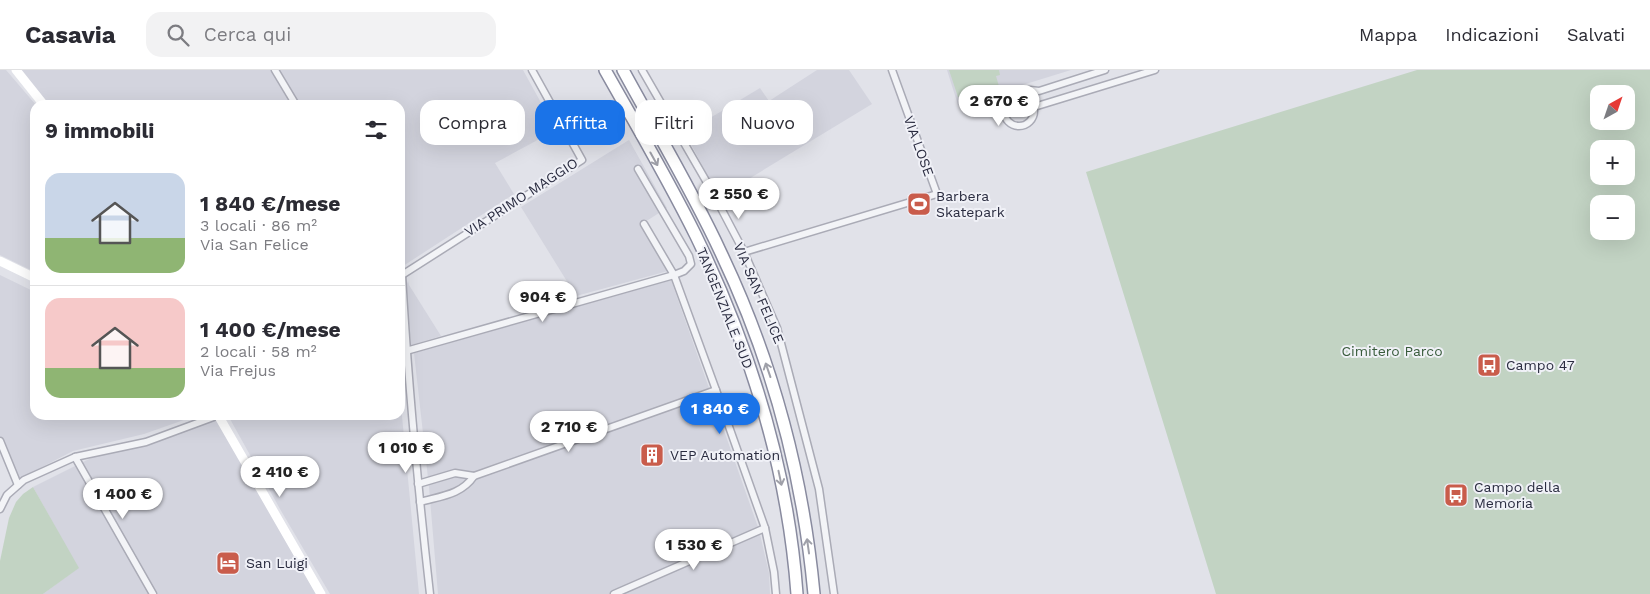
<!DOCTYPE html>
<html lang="it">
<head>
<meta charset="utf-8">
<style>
  body { margin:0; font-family:"Work Sans",sans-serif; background:#f2f2f3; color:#2b2b33; height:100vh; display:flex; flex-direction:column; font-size:19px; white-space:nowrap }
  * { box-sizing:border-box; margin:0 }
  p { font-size:16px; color:#7c7c81 }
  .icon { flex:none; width:28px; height:28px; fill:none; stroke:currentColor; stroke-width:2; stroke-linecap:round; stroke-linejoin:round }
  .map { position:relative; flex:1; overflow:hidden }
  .side { position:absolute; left:30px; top:30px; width:375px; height:320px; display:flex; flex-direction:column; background:#fff; border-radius:15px; box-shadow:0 5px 20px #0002 }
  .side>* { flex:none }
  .hud { position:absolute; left:420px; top:30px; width:475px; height:45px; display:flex; gap:10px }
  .needle { width:32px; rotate:40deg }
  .controls { position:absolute; left:1590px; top:15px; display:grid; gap:10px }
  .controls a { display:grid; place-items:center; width:45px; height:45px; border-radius:10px; background:#fff; box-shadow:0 5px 20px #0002; font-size:25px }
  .price { position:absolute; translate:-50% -42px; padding:0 11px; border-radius:18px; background:#fff; color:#222; font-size:16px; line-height:32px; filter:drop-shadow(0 1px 2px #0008) }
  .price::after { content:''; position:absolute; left:50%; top:30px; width:15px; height:11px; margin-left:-8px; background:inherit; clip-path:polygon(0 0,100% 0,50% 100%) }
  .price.active { background:#1a73e8; color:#fff }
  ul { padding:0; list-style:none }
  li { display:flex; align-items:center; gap:15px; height:125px; padding:0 15px }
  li+li { border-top:1px solid #e1e1e2 }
  li span { display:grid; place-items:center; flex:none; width:140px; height:100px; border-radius:15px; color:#555 }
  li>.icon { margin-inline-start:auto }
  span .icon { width:60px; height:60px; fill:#fffc; stroke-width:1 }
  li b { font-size:21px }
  h2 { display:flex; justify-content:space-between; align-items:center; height:60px; padding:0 15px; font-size:21px }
  .tag { padding:0 18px; border-radius:15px; background:#fff; box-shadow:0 5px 20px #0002; font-size:18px; line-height:45px }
  .tag.active { background:#1a73e8; color:#fff }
  header { display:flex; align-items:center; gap:30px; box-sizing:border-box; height:70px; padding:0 25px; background:#fff; border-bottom:1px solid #e1e1e2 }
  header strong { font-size:24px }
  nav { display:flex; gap:28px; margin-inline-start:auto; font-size:18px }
  .search { width:350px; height:45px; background:#f2f2f3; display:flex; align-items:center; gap:12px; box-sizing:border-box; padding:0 18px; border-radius:15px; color:#7c7c81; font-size:19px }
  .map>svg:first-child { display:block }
  .built { fill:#d3d4de }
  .green { fill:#c2d3c3; fill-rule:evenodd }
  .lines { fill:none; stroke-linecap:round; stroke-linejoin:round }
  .street-casing { stroke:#aaabb6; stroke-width:9 }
  .highway-casing { stroke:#898b9f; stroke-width:14 }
  .street { stroke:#f3f4f7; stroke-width:6 }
  .secondary { stroke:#fff; stroke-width:9 }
  .highway { stroke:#fff; stroke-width:11 }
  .oneway { stroke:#9fa0a9 }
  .labels { text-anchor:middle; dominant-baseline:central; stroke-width:4; stroke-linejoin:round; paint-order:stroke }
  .street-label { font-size:14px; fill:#2a2c40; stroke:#f0f1f7 }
  .poi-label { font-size:14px; fill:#2a2c40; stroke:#f0f1f7; text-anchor:start }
  .park-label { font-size:14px; fill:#385b3b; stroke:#f0f1f7 }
</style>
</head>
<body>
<header>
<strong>Casavia</strong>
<div class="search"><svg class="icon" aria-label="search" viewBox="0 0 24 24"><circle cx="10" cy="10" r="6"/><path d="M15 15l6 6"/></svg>Cerca qui</div>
<nav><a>Mappa</a><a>Indicazioni</a><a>Salvati</a></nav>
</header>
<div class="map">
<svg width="1650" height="524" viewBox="0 0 1650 524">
  <rect width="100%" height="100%" fill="#e1e2e9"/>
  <g class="built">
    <polygon points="0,0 6,0 36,35 35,202 0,185"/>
    <polygon points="21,0 523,0 556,60 495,93 514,124 400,198 400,35 48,35"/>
    <polygon points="817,0 849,0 872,34 719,127 685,63 760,18 769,31"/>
    <polygon points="947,0 1071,0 958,35"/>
    <polygon points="629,70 667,138 640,155 668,201 576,226 521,137"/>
    <polygon points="0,205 35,222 35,345 198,345 144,364 73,381 17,410 0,366"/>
    <polygon points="671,210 759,460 769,503 770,524 438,524 429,417 414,283"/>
    <polygon points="408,211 409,215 441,266 411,275 406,216"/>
    <polygon points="400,325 419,524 330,524 280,439 230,349 241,345 400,345"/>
    <polygon points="217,350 316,524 43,524 78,498 33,417 93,387 148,374"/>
  </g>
  <g class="green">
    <polygon points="949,0 999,0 1000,5 996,6 1000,20 978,27 975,21 958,27"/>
    <path d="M1417 0H1650V524H1216L1086 102ZM1599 24H1626V51H1599ZM1599 79H1626V106H1599ZM1599 134H1626V161H1599Z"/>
    <polygon points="33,417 79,498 43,524 0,524 0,491 9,448 16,432 23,424"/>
  </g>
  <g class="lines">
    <g class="street-casing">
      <g id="street">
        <polyline points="275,0 296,35"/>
        <polyline points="642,0 713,123 744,182 777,258 819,419 834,524"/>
        <circle cx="1019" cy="41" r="15"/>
        <polyline points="1023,27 1030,20 1039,21 1105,0"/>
        <polyline points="1034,37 1155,0"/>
        <polyline points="644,154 674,205 716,320 765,458 774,502 776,524"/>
        <polyline points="744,182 937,124 892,0"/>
        <path d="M400 202 402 205C408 312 418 418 430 524"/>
        <polyline points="402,205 582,90 532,0"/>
        <polyline points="406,281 674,205 684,201 691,194 689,186 638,99"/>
        <polyline points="0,371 18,415"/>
        <polyline points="75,387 153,524"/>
        <polyline points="418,414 455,403 474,406"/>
        <path d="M420 432C441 426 461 425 474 406L716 320"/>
        <polyline points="0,439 7,425 24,410 75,387 146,372 219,345"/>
        <polyline points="614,524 765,458"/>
      </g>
    </g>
    <g class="highway-casing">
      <g id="highway">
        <path d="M605 0C636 55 668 109 696 166 750 278 788 400 797 524"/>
        <path d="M623 0C656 61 692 120 721 183 772 290 803 406 814 524"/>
      </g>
    </g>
    <use href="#street" class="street"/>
    <g class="secondary">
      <polyline points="16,0 44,35"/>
      <polyline points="0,191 35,208"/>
      <polyline points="218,345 321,524"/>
    </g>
    <use href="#highway" class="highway"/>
  </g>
  <defs><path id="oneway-shaft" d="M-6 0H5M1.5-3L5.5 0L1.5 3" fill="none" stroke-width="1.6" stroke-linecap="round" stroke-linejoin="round" transform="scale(1.25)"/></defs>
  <g class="oneway">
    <use href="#oneway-shaft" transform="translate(654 89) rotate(61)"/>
    <use href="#oneway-shaft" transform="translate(768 300) rotate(-109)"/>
    <use href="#oneway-shaft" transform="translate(780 408) rotate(78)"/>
    <use href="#oneway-shaft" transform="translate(808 476) rotate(-98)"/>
  </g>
  <defs>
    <g id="stadium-square" transform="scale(1.25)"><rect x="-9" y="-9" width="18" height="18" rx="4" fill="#c95c4b" stroke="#f0f1f7"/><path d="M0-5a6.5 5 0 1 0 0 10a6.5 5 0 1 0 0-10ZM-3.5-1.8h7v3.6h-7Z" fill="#fff"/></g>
    <g id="bus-square" transform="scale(1.25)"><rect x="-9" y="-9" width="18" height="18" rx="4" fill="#c95c4b" stroke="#f0f1f7"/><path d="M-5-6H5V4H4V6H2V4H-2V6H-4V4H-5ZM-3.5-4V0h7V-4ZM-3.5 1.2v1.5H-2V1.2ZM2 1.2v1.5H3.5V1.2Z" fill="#fff"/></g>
    <g id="building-square" transform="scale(1.25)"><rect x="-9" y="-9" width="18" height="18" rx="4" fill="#c95c4b" stroke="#f0f1f7"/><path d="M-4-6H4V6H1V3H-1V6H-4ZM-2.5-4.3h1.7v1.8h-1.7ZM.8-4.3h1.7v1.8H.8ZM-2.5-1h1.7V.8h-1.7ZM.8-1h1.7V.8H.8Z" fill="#fff"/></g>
    <g id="hotel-square" transform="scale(1.25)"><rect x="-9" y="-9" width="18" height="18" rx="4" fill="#c95c4b" stroke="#f0f1f7"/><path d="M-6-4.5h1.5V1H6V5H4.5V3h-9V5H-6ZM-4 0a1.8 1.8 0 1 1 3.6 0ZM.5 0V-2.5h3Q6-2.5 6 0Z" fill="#fff"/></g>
  </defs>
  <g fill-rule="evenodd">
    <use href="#stadium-square" x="919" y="134"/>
    <use href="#bus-square" x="1489" y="295"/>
    <use href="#building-square" x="652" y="385"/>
    <use href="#bus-square" x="1456" y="425"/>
    <use href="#hotel-square" x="228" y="493"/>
  </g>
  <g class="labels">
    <g class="street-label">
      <text transform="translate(919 76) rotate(70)">VIA LOSE</text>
      <text transform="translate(521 127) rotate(-33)">VIA PRIMO MAGGIO</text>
      <text transform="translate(759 223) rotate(67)">VIA SAN FELICE</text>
      <text transform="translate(725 238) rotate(68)">TANGENZIALE SUD</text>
    </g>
    <g class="poi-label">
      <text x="936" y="126">Barbera<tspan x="936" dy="16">Skatepark</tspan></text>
      <text x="1506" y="295">Campo 47</text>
      <text x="670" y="385">VEP Automation</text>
      <text x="1474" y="417">Campo della<tspan x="1474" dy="16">Memoria</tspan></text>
      <text x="246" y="493">San Luigi</text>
    </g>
    <g class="park-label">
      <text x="1392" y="281">Cimitero Parco</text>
    </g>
  </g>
</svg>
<div class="controls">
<a><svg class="needle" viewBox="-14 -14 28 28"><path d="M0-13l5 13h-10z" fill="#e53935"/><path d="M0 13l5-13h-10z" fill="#7c7c81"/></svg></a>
<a>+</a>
<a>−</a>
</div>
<b class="price" style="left:999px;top:57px">2 670 €</b>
<b class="price" style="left:739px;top:150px">2 550 €</b>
<b class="price" style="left:543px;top:253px">904 €</b>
<b class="price active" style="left:720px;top:365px">1 840 €</b>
<b class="price" style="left:569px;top:383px">2 710 €</b>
<b class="price" style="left:406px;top:404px">1 010 €</b>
<b class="price" style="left:280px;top:428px">2 410 €</b>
<b class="price" style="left:123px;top:450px">1 400 €</b>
<b class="price" style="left:694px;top:501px">1 530 €</b>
<div class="hud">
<a class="tag">Compra</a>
<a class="tag active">Affitta</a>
<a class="tag">Filtri</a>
<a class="tag">Nuovo</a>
</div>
<section class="side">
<h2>9 immobili<svg class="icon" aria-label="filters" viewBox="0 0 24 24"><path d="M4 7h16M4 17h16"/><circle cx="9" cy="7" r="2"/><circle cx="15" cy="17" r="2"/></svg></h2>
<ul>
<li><span style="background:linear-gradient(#c9d6e8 65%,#8fb573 0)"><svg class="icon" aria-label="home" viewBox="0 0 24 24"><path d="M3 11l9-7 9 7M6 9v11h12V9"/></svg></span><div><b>1 840 €/mese</b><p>3 locali · 86 m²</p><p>Via San Felice</p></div></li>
<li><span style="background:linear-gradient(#f6c9c9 70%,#8fb573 0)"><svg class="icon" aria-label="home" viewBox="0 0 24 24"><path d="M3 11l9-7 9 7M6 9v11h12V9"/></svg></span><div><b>1 400 €/mese</b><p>2 locali · 58 m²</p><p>Via Frejus</p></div></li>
</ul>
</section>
</div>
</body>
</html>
